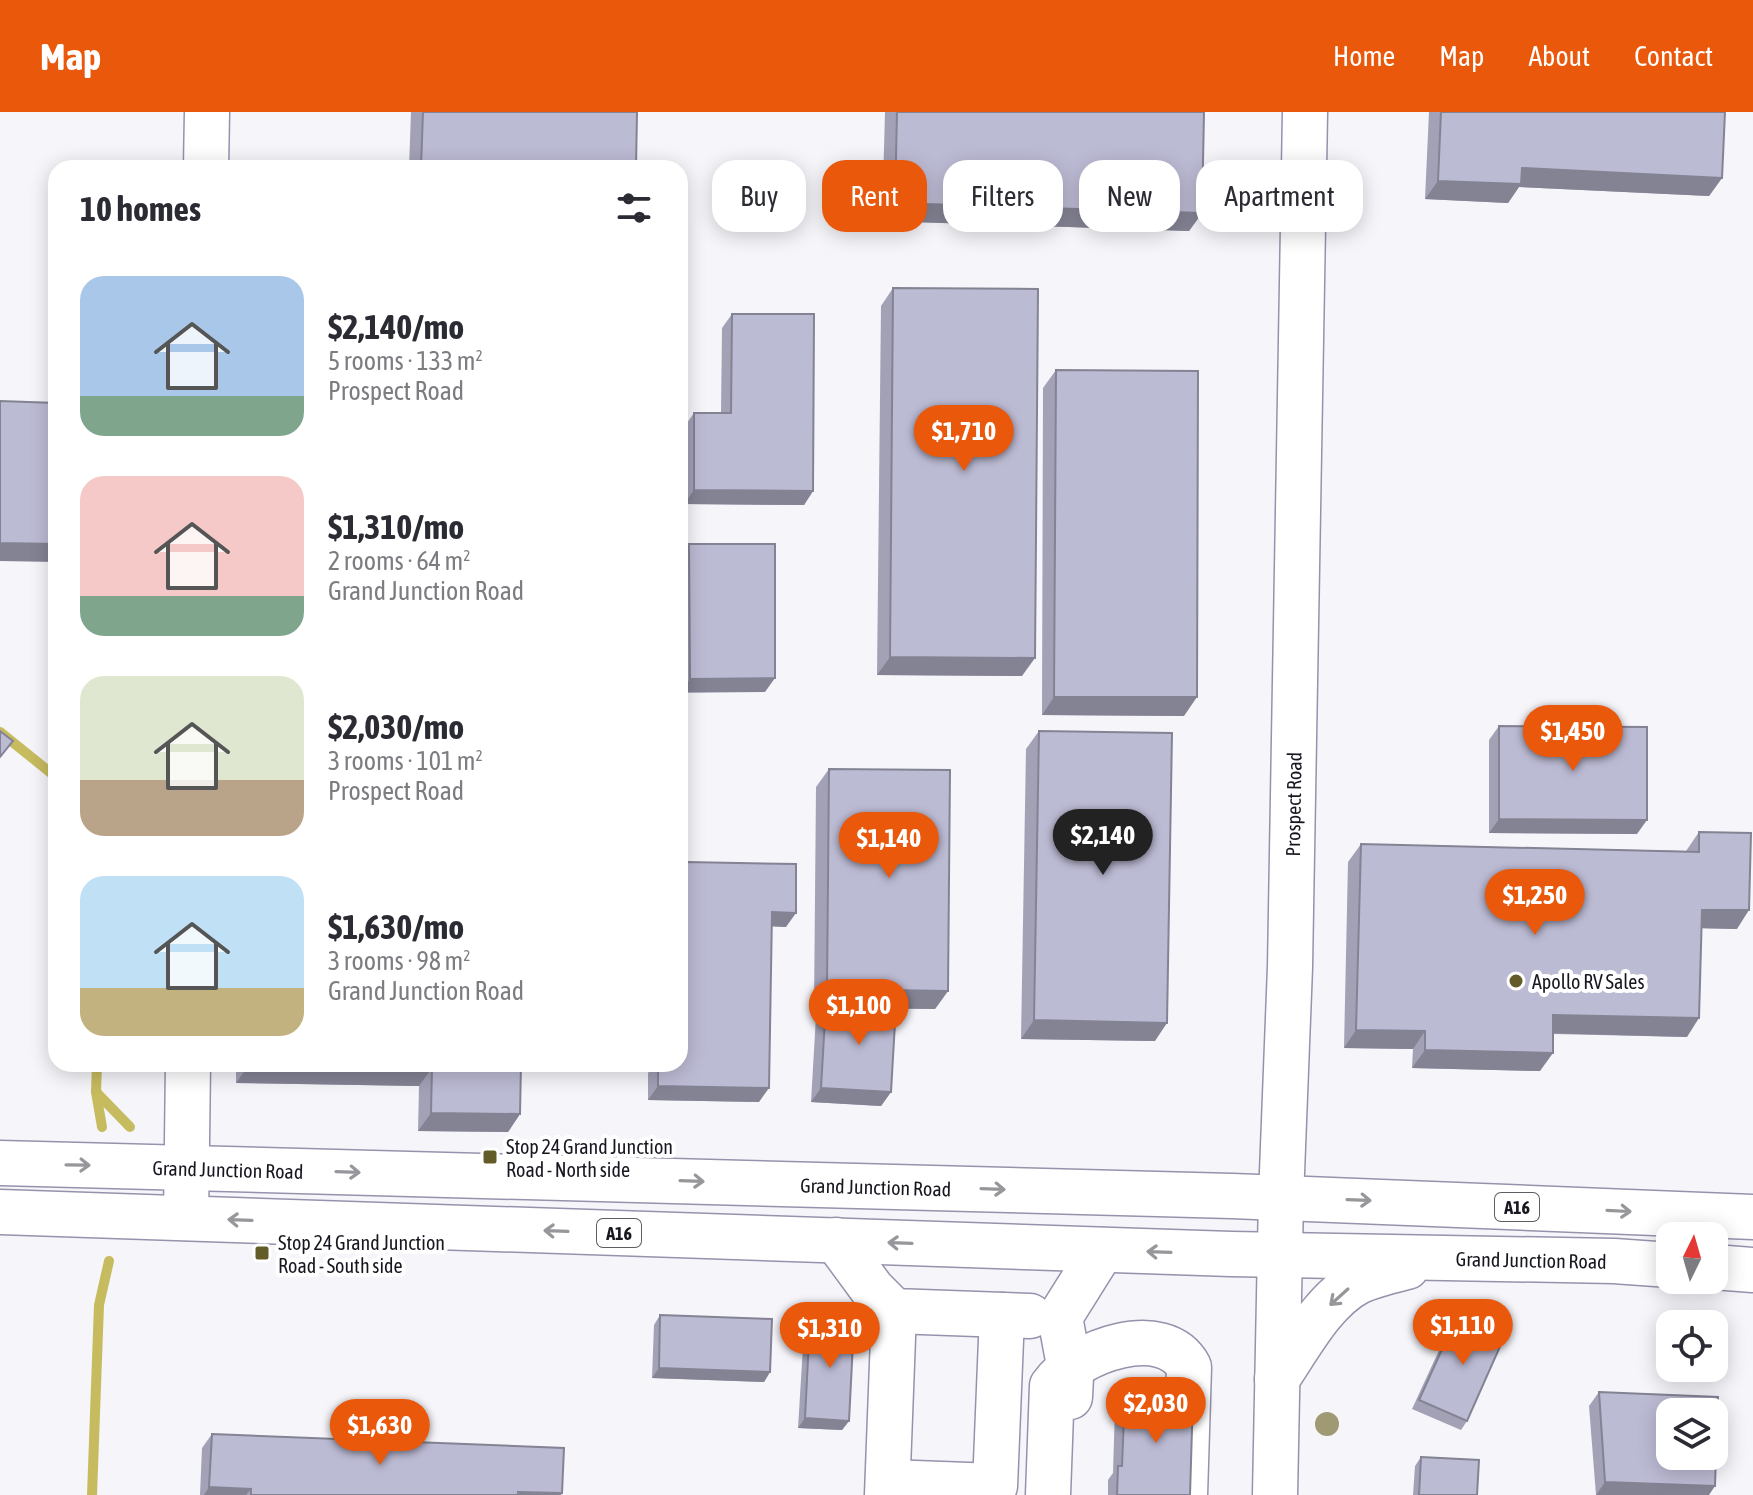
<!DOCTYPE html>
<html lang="en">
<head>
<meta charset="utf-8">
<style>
  body { margin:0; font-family:"Asap Condensed",sans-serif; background:#f7f7f7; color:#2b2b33; height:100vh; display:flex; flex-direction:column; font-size:30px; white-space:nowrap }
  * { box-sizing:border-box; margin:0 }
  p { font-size:26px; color:#7c7c81 }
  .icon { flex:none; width:44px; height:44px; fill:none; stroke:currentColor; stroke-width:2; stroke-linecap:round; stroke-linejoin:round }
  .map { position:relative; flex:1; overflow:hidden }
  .details { position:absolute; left:48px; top:48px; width:640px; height:912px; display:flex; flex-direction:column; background:#fff; border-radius:24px; box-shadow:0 4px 20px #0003 }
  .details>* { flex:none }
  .banner { position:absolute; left:712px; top:48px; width:760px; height:72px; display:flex; gap:16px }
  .needle { width:52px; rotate:5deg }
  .buttons { position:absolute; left:1656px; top:1110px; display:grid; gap:16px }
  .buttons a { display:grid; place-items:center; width:72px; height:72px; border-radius:16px; background:#fff; box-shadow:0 4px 20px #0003; font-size:40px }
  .price { position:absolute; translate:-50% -68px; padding:0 18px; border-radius:28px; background:#ea580c; color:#fff; font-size:26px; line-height:52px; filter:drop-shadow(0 2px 4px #0008) }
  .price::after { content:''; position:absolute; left:50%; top:48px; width:24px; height:18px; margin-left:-12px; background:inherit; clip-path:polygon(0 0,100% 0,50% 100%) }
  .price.selected { background:#222; color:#fff }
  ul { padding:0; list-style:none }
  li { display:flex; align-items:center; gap:24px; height:200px; padding:0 32px }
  li span { display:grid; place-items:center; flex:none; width:224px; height:160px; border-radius:24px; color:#555 }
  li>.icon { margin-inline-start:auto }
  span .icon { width:96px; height:96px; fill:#fffc; stroke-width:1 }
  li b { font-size:34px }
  h2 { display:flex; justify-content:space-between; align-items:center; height:96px; padding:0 32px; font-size:34px }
  .chip { padding:0 28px; border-radius:24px; background:#fff; box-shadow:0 4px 20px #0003; font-size:28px; line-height:72px }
  .chip.selected { background:#ea580c; color:#fff }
  header { display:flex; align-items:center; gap:48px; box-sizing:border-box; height:112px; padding:0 40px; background:#ea580c; color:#fff }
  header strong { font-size:38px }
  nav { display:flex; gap:44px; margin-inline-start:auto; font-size:28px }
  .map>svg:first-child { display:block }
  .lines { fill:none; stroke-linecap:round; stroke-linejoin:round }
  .stream { stroke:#c7bb5f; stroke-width:10 }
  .minor-casing { stroke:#9593ac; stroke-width:47 }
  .major-casing { stroke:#9593ac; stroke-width:47 }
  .highway-casing { stroke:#9593ac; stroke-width:47 }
  .minor { stroke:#fff; stroke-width:44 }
  .major { stroke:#fff; stroke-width:44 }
  .highway { stroke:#fff; stroke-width:44 }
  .tree { fill:#9f9a73 }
  .wall { fill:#a2a1b6 }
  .shaded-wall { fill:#848394 }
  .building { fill:#bcbbd4; stroke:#848394; stroke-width:2; fill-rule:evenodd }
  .oneway { stroke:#97979b }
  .poi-dot { fill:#635c28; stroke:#fff; stroke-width:3 }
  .labels { text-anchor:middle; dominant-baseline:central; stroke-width:8; stroke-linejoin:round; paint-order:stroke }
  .shield { fill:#fff; stroke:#5d5d63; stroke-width:2 }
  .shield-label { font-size:18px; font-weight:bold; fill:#181720 }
  .street-label { font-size:20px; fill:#181720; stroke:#fff }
  .poi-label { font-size:20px; fill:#181720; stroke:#fff; text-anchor:start }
</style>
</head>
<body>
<header>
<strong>Map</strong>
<nav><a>Home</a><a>Map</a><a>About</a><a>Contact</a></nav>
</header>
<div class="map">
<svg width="1753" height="1383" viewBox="0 0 1753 1383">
  <rect width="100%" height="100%" fill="#f5f5fa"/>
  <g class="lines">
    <g class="stream">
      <polyline points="0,620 56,665"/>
      <polyline points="97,952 96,980 102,1015"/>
      <polyline points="96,980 130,1015"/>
      <polyline points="92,1383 99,1193 109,1149"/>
    </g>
    <g class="minor-casing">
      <g id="minor">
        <polyline points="206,56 207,0"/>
        <path id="s1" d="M1281 1086 1290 855 1305 0"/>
        <polyline points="186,1106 188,952"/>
        <polyline points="836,1128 872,1177 894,1199 1030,1204"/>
        <polyline points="1070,1285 1071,1264 1060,1205 1102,1138"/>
        <polyline points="888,1370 995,1374 1002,1203"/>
        <polyline points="887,1383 894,1199"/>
        <path d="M1048 1383 1052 1274C1076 1239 1164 1208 1189 1255L1185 1383"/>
      </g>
    </g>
    <g class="major-casing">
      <polyline id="major" points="1275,1383 1281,1086"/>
    </g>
    <g class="highway-casing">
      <g id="highway">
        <path id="s2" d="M0 1051 1232 1084 1753 1105"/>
        <path id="s3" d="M0 1100 1231 1142 1614 1149 1670 1153"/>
        <polyline points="1714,1155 1753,1158"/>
        <path d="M1277 1267C1299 1235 1323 1188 1358 1170 1373 1163 1391 1159 1407 1155"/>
      </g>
    </g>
    <use href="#minor" class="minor"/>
    <use href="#major" class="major"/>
    <use href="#highway" class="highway"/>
  </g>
  <circle class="tree" cx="1327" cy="1312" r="12"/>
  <g class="wall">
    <polygon points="411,0 637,0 636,56 409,56"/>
    <polygon points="885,0 1204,0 1202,101 1189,119 882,109"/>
    <polygon points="1429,0 1725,0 1722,66 1709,84 1519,75 1508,91 1425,87"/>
    <polygon points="893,176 1022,564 877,563 881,194"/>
    <polygon points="732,202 813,379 804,393 684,392 684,315 694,301 721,301 722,216"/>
    <polygon points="1056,258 1184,604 1042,603 1043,276"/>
    <polygon points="689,432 765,580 680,581 680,445"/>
    <polygon points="1499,614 1637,722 1489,721 1489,628"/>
    <polygon points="1039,619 1155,929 1021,927 1026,637"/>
    <polygon points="829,657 948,879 935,897 896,896 891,980 881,994 811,990 816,904 822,896 814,896 816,675"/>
    <polygon points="1699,720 1737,817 1701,816 1687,925 1553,922 1540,959 1412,956 1413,937 1344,936 1348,750 1361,732 1686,739"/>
    <polygon points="686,750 786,815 772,814 759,990 648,988 648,961 654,952 680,952 680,759"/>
    <polygon points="236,952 521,952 520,1002 508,1020 418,1019 419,974 236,971"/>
    <polygon points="1459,1200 1467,1309 1461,1318 1412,1297 1452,1210"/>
    <polygon points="660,1203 770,1260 764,1270 652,1266 654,1213"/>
    <polygon points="810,1208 849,1309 842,1318 798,1316 804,1218"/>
    <polygon points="1599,1280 1709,1383 1596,1383 1589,1294"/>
    <polygon points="1125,1281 1190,1383 1108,1383 1108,1368 1113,1361 1115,1295"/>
    <polygon points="212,1322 561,1383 200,1383 202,1336"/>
    <polygon points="1421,1345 1477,1383 1413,1383 1415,1354"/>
  </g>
  <g class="shaded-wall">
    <polygon points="1522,56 1722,66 1709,84 1519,75 1508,91 1425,87 1438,69"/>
    <polygon points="895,91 1202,101 1189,119 882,109"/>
    <polygon points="694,378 813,379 804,393 684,392"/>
    <polygon points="0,431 56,432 56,450 0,449"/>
    <polygon points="890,545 1035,546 1022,564 877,563"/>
    <polygon points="775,566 765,580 680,580 690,567"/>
    <polygon points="1054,585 1197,585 1184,604 1042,603"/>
    <polygon points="1499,707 1647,708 1637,722 1489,721"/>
    <polygon points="1702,798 1749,798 1737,817 1689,816"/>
    <polygon points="772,800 796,801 786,815 762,814"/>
    <polygon points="827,877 948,879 935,897 826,896 826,890 822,896 814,896"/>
    <polygon points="1553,903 1699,906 1687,925 1541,921"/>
    <polygon points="1034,908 1167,911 1155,929 1021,927"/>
    <polygon points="1356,918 1425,919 1413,937 1344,936"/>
    <polygon points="1425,938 1553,941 1540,959 1412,956"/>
    <polygon points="249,953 432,956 419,974 236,971"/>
    <polygon points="658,974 769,976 759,990 648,988"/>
    <polygon points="821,976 891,980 881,994 811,990"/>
    <polygon points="431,1001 520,1002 508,1020 418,1019"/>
    <polygon points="659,1256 770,1260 764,1270 652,1266"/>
    <polygon points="805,1306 849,1309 842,1318 798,1316"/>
    <polygon points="1605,1370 1715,1374 1709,1383 1596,1383"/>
    <polygon points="209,1375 251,1377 246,1383 204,1383"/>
    <polygon points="518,1380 562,1381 561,1383 516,1383"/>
  </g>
  <g class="building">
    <polygon points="423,0 637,0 636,56 421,56"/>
    <polygon points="897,0 1204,0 1202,101 895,91"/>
    <polygon points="1441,0 1725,0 1722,66 1522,56 1521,72 1438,69"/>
    <polygon points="893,176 1038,177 1035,546 890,545"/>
    <polygon points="732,202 814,202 813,379 694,378 694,301 731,301"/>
    <polygon points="1056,258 1198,259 1197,585 1054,585"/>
    <polygon points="0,289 56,291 56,432 0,431"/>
    <polygon points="689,432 775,432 775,566 690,567"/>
    <polygon points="1499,614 1647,615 1647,708 1499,707"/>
    <polygon points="0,619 13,629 0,645"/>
    <polygon points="1039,619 1172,621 1167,911 1034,908"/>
    <polygon points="829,657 950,658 948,879 827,877"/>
    <polygon points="1699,720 1751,721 1749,798 1702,798 1699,906 1553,903 1553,941 1425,938 1425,919 1356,918 1361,732 1699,740"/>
    <polygon points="686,750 796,752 796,801 772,800 769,976 658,974 658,952 680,952 680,947 683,947"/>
    <polygon points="826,890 896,893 891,980 821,976"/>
    <polygon points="249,952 521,952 520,1002 431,1001 432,956"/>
    <polygon points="1459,1200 1506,1221 1467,1309 1419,1288"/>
    <polygon points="660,1203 772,1207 770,1260 659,1256"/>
    <polygon points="810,1208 854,1211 849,1309 805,1306"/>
    <path d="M1599 1280 1718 1285 1715 1374 1605 1370ZM1670 1300H1714V1344H1670Z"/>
    <polygon points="1125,1281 1193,1284 1190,1383 1117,1383 1118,1354 1122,1354"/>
    <polygon points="212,1322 564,1336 562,1381 518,1380 518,1383 251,1383 251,1377 209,1375"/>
    <polygon points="1421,1345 1479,1348 1477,1383 1419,1383"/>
  </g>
  <defs><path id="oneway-shaft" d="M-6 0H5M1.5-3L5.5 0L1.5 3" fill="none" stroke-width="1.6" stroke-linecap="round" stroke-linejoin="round" transform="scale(2)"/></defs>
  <g class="oneway">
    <use href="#oneway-shaft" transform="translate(78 1053) rotate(1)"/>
    <use href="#oneway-shaft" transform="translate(348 1060) rotate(2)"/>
    <use href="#oneway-shaft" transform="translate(692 1069) rotate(2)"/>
    <use href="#oneway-shaft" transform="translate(993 1077) rotate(2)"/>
    <use href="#oneway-shaft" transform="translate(1359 1088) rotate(2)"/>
    <use href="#oneway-shaft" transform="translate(1619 1099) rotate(3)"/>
    <use href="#oneway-shaft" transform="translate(240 1108) rotate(-178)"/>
    <use href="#oneway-shaft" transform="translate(556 1119) rotate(-178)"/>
    <use href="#oneway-shaft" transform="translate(900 1131) rotate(-178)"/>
    <use href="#oneway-shaft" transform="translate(1159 1140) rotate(-178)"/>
    <use href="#oneway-shaft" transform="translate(1339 1185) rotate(138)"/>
  </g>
  <g class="poi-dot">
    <circle cx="1516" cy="869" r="8"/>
    <rect x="482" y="1037" width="16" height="16" rx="4"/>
    <rect x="254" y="1133" width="16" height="16" rx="4"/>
  </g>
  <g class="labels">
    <g class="shield">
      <rect x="1495" y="1081" width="44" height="28" rx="6"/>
      <rect x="597" y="1107" width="44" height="28" rx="6"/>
    </g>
    <g class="shield-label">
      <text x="1517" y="1095">A16</text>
      <text x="619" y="1121">A16</text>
    </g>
    <g class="street-label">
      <text stroke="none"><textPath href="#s1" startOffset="394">Prospect Road</textPath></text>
      <text stroke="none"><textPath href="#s2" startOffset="228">Grand Junction Road</textPath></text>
      <text stroke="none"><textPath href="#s2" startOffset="876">Grand Junction Road</textPath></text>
      <text stroke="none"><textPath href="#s3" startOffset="1532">Grand Junction Road</textPath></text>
    </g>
    <g class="poi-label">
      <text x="1532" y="869">Apollo RV Sales</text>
      <text x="506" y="1034">Stop 24 Grand Junction<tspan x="506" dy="23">Road - North side</tspan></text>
      <text x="278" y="1130">Stop 24 Grand Junction<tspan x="278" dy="23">Road - South side</tspan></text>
    </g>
  </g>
</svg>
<div class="buttons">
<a><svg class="needle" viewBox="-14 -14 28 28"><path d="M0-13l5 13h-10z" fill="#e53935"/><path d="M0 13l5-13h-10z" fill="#7c7c81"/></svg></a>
<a><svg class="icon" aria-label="locate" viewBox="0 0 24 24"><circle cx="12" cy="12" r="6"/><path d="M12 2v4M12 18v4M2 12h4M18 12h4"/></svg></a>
<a><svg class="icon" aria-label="layers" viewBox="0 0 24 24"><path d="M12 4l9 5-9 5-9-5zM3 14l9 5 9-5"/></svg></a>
</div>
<b class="price" style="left:964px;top:361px">$1,710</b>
<b class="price" style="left:1573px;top:661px">$1,450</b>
<b class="price selected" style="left:1103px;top:765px">$2,140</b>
<b class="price" style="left:889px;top:768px">$1,140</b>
<b class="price" style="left:1535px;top:825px">$1,250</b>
<b class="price" style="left:859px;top:935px">$1,100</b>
<b class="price" style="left:1463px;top:1255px">$1,110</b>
<b class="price" style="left:830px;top:1258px">$1,310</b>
<b class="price" style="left:1156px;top:1333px">$2,030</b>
<b class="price" style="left:380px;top:1355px">$1,630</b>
<div class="banner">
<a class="chip">Buy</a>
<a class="chip selected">Rent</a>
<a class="chip">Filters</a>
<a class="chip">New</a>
<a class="chip">Apartment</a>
</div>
<section class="details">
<h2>10 homes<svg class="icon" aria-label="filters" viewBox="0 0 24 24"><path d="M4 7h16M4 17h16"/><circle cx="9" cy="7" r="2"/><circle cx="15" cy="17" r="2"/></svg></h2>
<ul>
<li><span style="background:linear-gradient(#a9c7e8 75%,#7fa58c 0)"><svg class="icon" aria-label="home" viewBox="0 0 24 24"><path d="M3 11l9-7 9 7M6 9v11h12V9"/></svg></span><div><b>$2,140/mo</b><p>5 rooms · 133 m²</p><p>Prospect Road</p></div></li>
<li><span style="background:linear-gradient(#f6c9c9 75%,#7fa58c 0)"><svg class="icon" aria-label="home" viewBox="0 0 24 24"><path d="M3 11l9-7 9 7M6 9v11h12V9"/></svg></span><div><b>$1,310/mo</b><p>2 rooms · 64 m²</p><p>Grand Junction Road</p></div></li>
<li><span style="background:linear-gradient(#dfe7d0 65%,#b9a48a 0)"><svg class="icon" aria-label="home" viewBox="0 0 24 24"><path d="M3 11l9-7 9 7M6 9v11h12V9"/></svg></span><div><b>$2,030/mo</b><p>3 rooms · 101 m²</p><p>Prospect Road</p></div></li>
<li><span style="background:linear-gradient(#bfe0f5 70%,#c2b280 0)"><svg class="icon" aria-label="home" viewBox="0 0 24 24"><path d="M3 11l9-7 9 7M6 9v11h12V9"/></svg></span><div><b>$1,630/mo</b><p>3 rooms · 98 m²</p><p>Grand Junction Road</p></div></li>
</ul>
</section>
</div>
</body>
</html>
